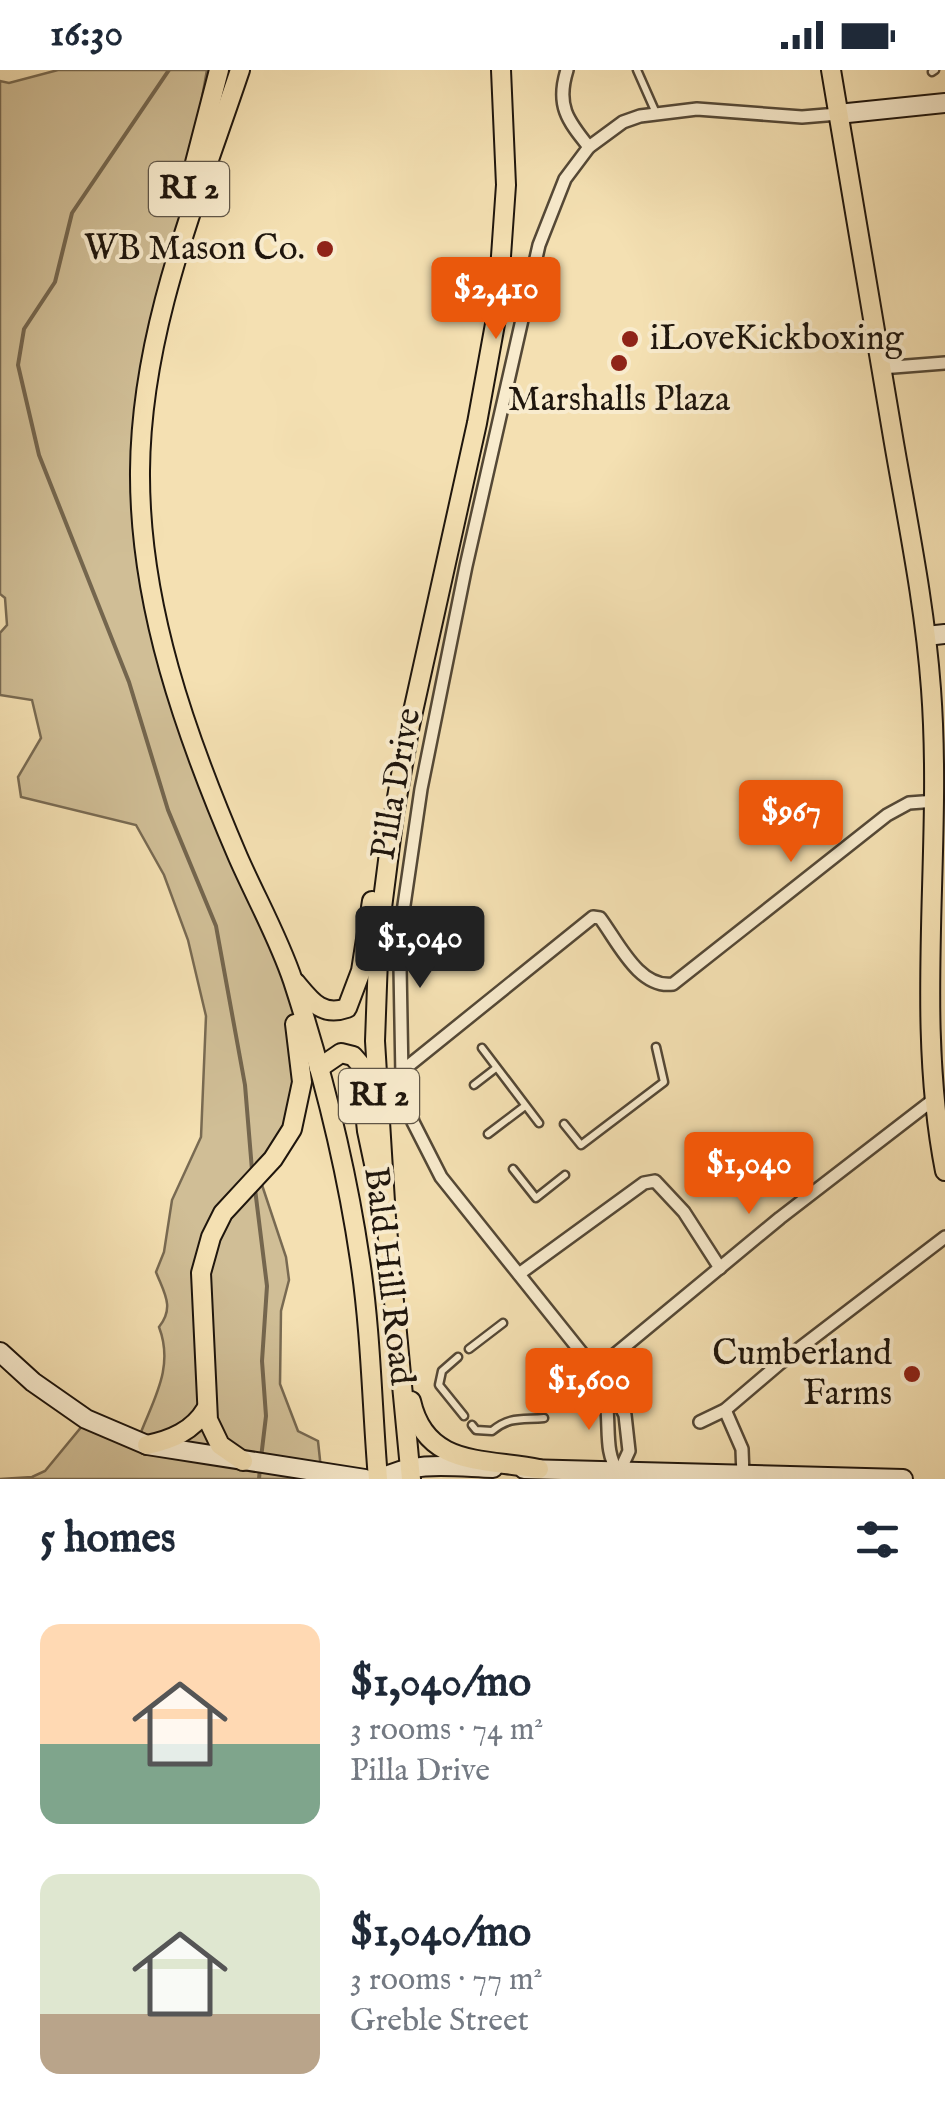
<!DOCTYPE html>
<html lang="en">
<head>
<meta charset="utf-8">
<style>
  body { margin:0; font-family:"IM FELL English",serif; background:#f6f6f7; color:#1f2937; height:100vh; display:flex; flex-direction:column; font-size:38px; white-space:nowrap }
  * { box-sizing:border-box; margin:0 }
  p { font-size:32px; color:#747a83 }
  .icon { flex:none; width:55px; height:55px; fill:none; stroke:currentColor; stroke-width:2; stroke-linecap:round; stroke-linejoin:round }
  .map { position:relative; height:1409px; overflow:hidden }
  .sheet { display:flex; flex-direction:column; background:#fff; flex:1 }
  .sheet>* { flex:none }
  .price { position:absolute; translate:-50% -85px; padding:0 22px; border-radius:10px; background:#ea580c; color:#fff; font-size:32px; line-height:65px; filter:drop-shadow(0 2px 5px #0008) }
  .price::after { content:''; position:absolute; left:50%; top:60px; width:30px; height:22px; margin-left:-15px; background:inherit; clip-path:polygon(0 0,100% 0,50% 100%) }
  .price.selected { background:#222; color:#fff }
  ul { padding:0; list-style:none }
  li { display:flex; align-items:center; gap:30px; height:250px; padding:0 40px }
  li span { display:grid; place-items:center; flex:none; width:280px; height:200px; border-radius:20px; color:#555 }
  li>.icon { margin-inline-start:auto }
  span .icon { width:120px; height:120px; fill:#fffc; stroke-width:1 }
  li b { font-size:42px }
  h2 { display:flex; justify-content:space-between; align-items:center; height:120px; padding:0 40px; font-size:42px }
  .status { display:flex; justify-content:space-between; align-items:center; height:70px; padding:0 50px; background:#fff; direction:ltr }
  .status svg { height:28px; fill:currentColor }
  .map>svg:first-child { display:block }
  .green { fill:#d0be96; stroke:#786a52; stroke-width:2.5 }
  .lines { fill:none; stroke-linecap:round; stroke-linejoin:round }
  .stream { stroke:#74664e; stroke-width:4 }
  .lane-casing { stroke:#544836; stroke-width:11 }
  .street-casing { stroke:#544836; stroke-width:16 }
  .secondary-casing { stroke:#1f160d; stroke-width:22 }
  .primary-casing { stroke:#1f160d; stroke-width:22 }
  .lane { stroke:#f8ebcd; stroke-width:6 }
  .street { stroke:#f8ebcd; stroke-width:11 }
  .secondary { stroke:#f8ebcd; stroke-width:18 }
  .primary { stroke:#f4e0b2; stroke-width:18 }
  .poi-dot { fill:#8f2418; stroke:#f8ebcd; stroke-width:4 }
  .labels { text-anchor:middle; dominant-baseline:central; stroke-width:8; stroke-linejoin:round; paint-order:stroke }
  .shield { fill:#f8ebcd; stroke:#605647; stroke-width:2.5 }
  .shield-label { font-size:32px; font-weight:bold; fill:#1f160d }
  .poi-label { font-size:35px; fill:#1f160d; stroke:#f8ebcd; text-anchor:end }
  .street-label { font-size:35px; fill:#1f160d; stroke:#f8ebcd }
</style>
</head>
<body>
<div class="status"><b>16:30</b><svg viewBox="0 0 49 12"><path d="M0 12V9h3v3zM5 12V6h3v6zM10 12V3h3v9zM15 12V0h3v12zM26 1h20v11H26zM47 4h2v5h-2z"/></svg></div>
<div class="map">
<svg width="945" height="1409" viewBox="0 0 945 1409">
  <rect width="100%" height="100%" fill="#f4e0b2"/>
  <filter id="stains"><feTurbulence type="fractalNoise" baseFrequency=".002" numOctaves="4"/><feColorMatrix values="0 0 0 0 .2 0 0 0 0 .09 0 0 0 0 .02 0 0 0 .5 -.17"/></filter>
  <radialGradient id="worn" r=".72"><stop offset=".6" stop-color="#630" stop-opacity="0"/><stop offset="1" stop-color="#630" stop-opacity=".3"/></radialGradient>
  <path class="green" d="M58 0H207L194 72 192 106 143 332 156 552 286 906 302 986 300 1036 260 1109 286 1187 289 1210 281 1241 280 1314 298 1361 318 1371 321 1399 327 1409H0L32 1407 45 1401 83 1355 138 1370C152 1331 175 1299 159 1257 175 1237 164 1223 156 1202L164 1182 172 1130 201 1067 206 946 188 870 164 805 136 755 21 727 18 707 41 668 32 630 0 625V563L7 555 5 528 0 524V11L9 13Z"/>
  <g class="lines">
    <g class="stream">
      <polyline points="169,0 72,143 55,212 24,259 18,295 39,385 129,612 168,740 216,856 245,1015 252,1100"/>
      <polyline points="255,1119 267,1216 262,1291 266,1346 261,1388"/>
      <polyline points="259,1409 260,1398"/>
    </g>
    <g class="lane-casing">
      <g id="lane">
        <polyline points="637,0 656,43"/>
        <polyline points="932,2 935,0"/>
        <polyline points="482,978 539,1053"/>
        <polyline points="474,1015 496,998"/>
        <polyline points="564,1054 581,1075 664,1012 656,977"/>
        <polyline points="488,1064 525,1036"/>
        <polyline points="513,1099 536,1128 565,1105"/>
        <polyline points="469,1279 503,1253"/>
        <polyline points="458,1287 442,1301 439,1315 464,1346"/>
        <path d="M472 1355 476 1360 492 1361C510 1346 522 1350 544 1348"/>
      </g>
    </g>
    <g class="street-casing">
      <g id="street">
        <path d="M567 0C556 35 567 50 589 77"/>
        <polyline points="881,298 945,293"/>
        <path d="M402 1001 593 847 600 848C618 872 639 919 673 914L887 745 909 733 936 731"/>
        <polyline points="519,1204 644,1113 655,1111 684,1142 720,1198"/>
        <polyline points="595,1301 780,1148 933,1030"/>
        <path d="M601 1314C614 1343 601 1379 618 1401"/>
        <polyline points="725,1340 742,1379 743,1406"/>
        <polyline points="700,1352 725,1340 779,1294 945,1167"/>
        <polyline points="618,1405 629,1381 625,1345 613,1322 441,1107 413,1052 402,1007 400,896 403,842 421,719 466,496 539,175 565,109 589,77 623,52 640,46 697,39 802,47 838,44"/>
      </g>
    </g>
    <g class="secondary-casing">
      <g id="secondary">
        <polyline points="838,44 945,33"/>
        <polyline points="926,566 945,564"/>
        <polyline points="0,1282 33,1312 86,1349 147,1375 365,1409"/>
        <polyline points="524,1399 903,1409"/>
        <path d="M381 1409C414 1390 456 1397 493 1398"/>
      </g>
    </g>
    <g class="primary-casing">
      <g id="primary">
        <path d="M240 0C196 131 141 261 140 401 139 535 186 666 238 787 256 828 279 869 293 911 323 1003 346 1095 360 1190 371 1262 372 1337 378 1409"/>
        <path d="M831 0C851 124 872 248 894 373 908 454 925 536 931 619 943 779 914 943 945 1101"/>
        <polyline points="189,116 219,0"/>
        <path d="M296 913C311 931 322 947 347 938L361 901 372 831"/>
        <polyline points="319,998 341,983 353,986 360,994 367,1061 374,1094"/>
        <path d="M411 1331C426 1398 485 1388 539 1399"/>
        <path d="M147 1375C171 1370 193 1361 206 1339"/>
        <polyline points="243,1391 220,1375 208,1350 201,1203 211,1167 223,1143 273,1089 292,1059 302,1012 295,954"/>
        <polyline points="411,1409 386,1148 375,971 379,861 394,744 410,655 477,353 497,243 506,115 501,0"/>
      </g>
    </g>
    <use href="#lane" class="lane"/>
    <use href="#street" class="street"/>
    <use href="#secondary" class="secondary"/>
    <use href="#primary" class="primary"/>
  </g>
  <g class="poi-dot">
    <circle cx="325" cy="179" r="10"/>
    <circle cx="630" cy="269" r="10"/>
    <circle cx="619" cy="293" r="10"/>
    <circle cx="912" cy="1304" r="10"/>
  </g>
  <g class="labels">
    <g class="shield">
      <rect x="149" y="92" width="80" height="54" rx="8"/>
      <rect x="339" y="999" width="80" height="54" rx="8"/>
    </g>
    <g class="shield-label">
      <text x="189" y="119">RI 2</text>
      <text x="379" y="1026">RI 2</text>
    </g>
    <g class="poi-label">
      <text x="305" y="179">WB Mason Co.</text>
      <text x="650" y="269" text-anchor="start">iLoveKickboxing</text>
      <text x="619" y="330" text-anchor="middle">Marshalls Plaza</text>
      <text x="892" y="1284">Cumberland<tspan x="892" dy="40">Farms</tspan></text>
    </g>
    <g class="street-label">
      <text transform="translate(397 714) rotate(-80)">Pilla Drive</text>
      <text transform="translate(388 1206) rotate(83)">Bald Hill Road</text>
    </g>
  </g>
  <rect width="100%" height="100%" filter="url(#stains)"/>
  <rect width="100%" height="100%" fill="url(#worn)"/>
</svg>
<b class="price" style="left:496px;top:272px">$2,410</b>
<b class="price" style="left:791px;top:795px">$967</b>
<b class="price selected" style="left:420px;top:921px">$1,040</b>
<b class="price" style="left:749px;top:1147px">$1,040</b>
<b class="price" style="left:589px;top:1363px">$1,600</b>
</div>
<section class="sheet">
<h2>5 homes<svg class="icon" aria-label="filters" viewBox="0 0 24 24"><path d="M4 7h16M4 17h16"/><circle cx="9" cy="7" r="2"/><circle cx="15" cy="17" r="2"/></svg></h2>
<ul>
<li><span style="background:linear-gradient(#ffd9b3 60%,#7fa58c 0)"><svg class="icon" aria-label="home" viewBox="0 0 24 24"><path d="M3 11l9-7 9 7M6 9v11h12V9"/></svg></span><div><b>$1,040/mo</b><p>3 rooms · 74 m²</p><p>Pilla Drive</p></div></li>
<li><span style="background:linear-gradient(#dfe7d0 70%,#b9a48a 0)"><svg class="icon" aria-label="home" viewBox="0 0 24 24"><path d="M3 11l9-7 9 7M6 9v11h12V9"/></svg></span><div><b>$1,040/mo</b><p>3 rooms · 77 m²</p><p>Greble Street</p></div></li>
</ul>
</section>
</body>
</html>
